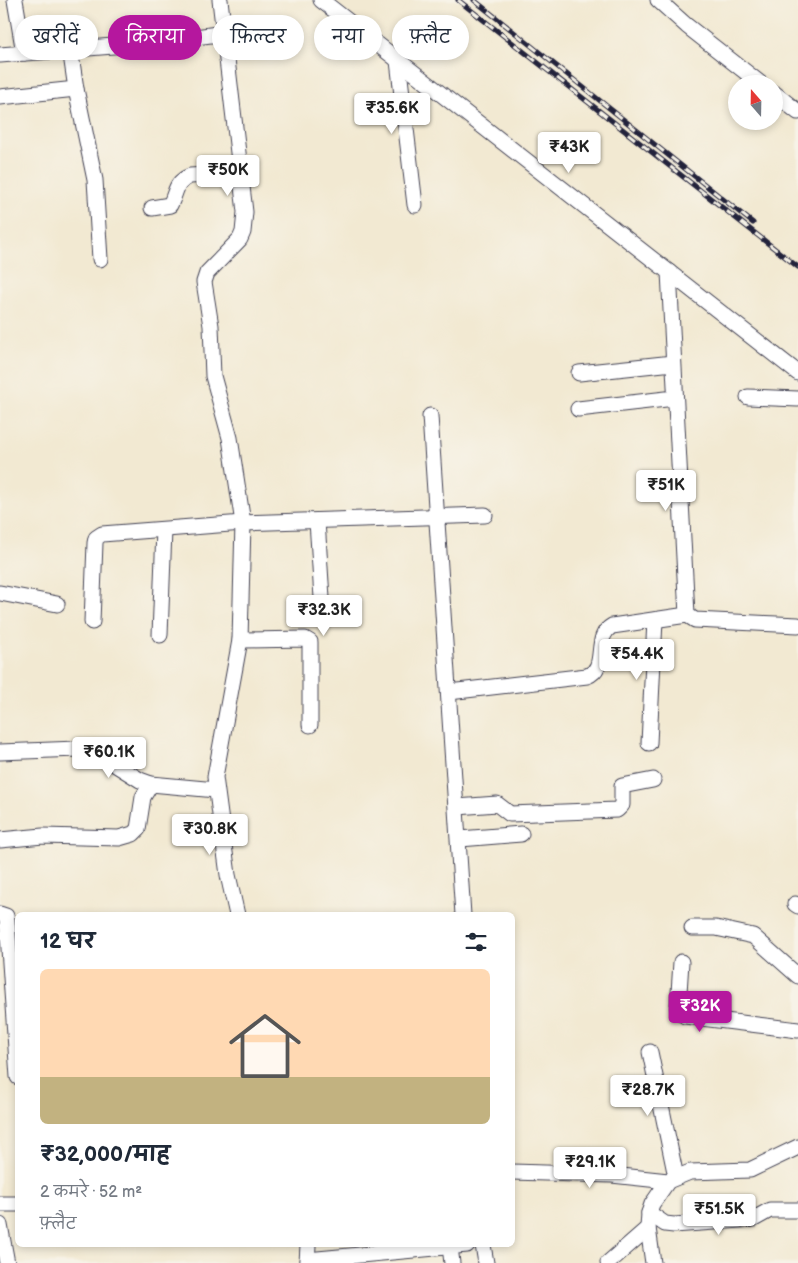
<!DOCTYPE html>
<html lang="hi">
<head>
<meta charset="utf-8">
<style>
  body { margin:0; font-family:"Balsamiq Sans","Playpen Sans Deva",sans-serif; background:#f2f2f3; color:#1f2937; height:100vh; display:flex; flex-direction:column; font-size:19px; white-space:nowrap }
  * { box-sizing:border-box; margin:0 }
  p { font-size:16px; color:#747a83 }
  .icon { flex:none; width:28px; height:28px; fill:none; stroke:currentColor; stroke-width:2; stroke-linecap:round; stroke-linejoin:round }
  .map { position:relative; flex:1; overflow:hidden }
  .sheet { position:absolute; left:15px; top:912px; width:500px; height:335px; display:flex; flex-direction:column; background:#fff; border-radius:8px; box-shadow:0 2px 8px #0003 }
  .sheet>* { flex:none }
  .top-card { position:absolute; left:15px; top:15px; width:500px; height:45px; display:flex; gap:10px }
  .needle { width:32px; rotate:340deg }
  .controls { position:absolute; left:728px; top:75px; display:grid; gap:10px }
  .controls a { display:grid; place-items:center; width:55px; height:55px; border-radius:50%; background:#fff; box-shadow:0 2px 8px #0003; font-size:25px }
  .price { position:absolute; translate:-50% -42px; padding:0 11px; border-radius:5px; background:#fff; color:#222; font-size:16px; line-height:32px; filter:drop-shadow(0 1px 2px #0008) }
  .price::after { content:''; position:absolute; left:50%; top:30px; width:15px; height:11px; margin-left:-8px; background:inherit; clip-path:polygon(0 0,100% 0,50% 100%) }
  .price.active { background:#b5179e; color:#fff }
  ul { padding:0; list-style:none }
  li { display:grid; align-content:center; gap:10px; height:265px; padding:0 25px }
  li span { display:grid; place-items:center; height:155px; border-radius:8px; color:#555 }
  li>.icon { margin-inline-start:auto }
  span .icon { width:90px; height:90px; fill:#fffc; stroke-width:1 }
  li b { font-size:21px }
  h2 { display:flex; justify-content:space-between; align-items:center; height:60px; padding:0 25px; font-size:21px }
  .tag { padding:0 18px; border-radius:22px; background:#fff; box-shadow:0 2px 8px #0003; font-size:18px; line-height:45px }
  .tag.active { background:#b5179e; color:#fff }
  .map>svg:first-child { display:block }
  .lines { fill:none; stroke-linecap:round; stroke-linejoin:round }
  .minor-casing { stroke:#414052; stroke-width:17 }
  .minor { stroke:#fff; stroke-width:15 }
  .rail-casing { stroke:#22223b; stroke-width:5 }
  .rail { stroke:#f7f3e8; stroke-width:3; stroke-dasharray:9; stroke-linecap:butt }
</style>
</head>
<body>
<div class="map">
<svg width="798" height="1263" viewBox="0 0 798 1263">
  <rect width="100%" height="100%" fill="#f7f3e8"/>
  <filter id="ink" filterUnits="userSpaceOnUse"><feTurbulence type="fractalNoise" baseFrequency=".02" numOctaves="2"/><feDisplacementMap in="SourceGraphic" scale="10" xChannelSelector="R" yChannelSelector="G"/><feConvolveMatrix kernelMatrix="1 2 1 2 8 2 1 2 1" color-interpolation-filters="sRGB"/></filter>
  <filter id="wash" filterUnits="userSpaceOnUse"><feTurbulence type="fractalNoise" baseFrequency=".0096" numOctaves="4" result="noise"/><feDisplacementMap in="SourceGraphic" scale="20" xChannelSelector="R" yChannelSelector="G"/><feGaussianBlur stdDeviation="1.12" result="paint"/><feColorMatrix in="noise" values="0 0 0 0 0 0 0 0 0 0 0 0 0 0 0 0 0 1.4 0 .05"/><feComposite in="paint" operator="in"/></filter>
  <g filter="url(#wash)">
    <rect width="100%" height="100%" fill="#f2e9d2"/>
  </g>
  <g filter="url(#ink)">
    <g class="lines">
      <g class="minor-casing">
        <g id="minor">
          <polyline points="15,0 24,53"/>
          <polyline points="220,0 245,212 243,232 240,239 207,273 204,282 211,326 213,376 230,438 243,523 240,640 215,777 228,875 237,915"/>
          <polyline points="321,0 798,373"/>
          <polyline points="658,0 687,26 761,84"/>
          <polyline points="70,48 76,89 95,180 100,259"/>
          <polyline points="0,55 151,43 225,33"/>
          <polyline points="398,61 415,205"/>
          <polyline points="774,93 798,112"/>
          <polyline points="0,97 76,89"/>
          <path d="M152 208 170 205C177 192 174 183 190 176L240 173"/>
          <polyline points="669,272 687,615 695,620 798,625"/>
          <polyline points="579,373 673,363"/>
          <polyline points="748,397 798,399"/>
          <polyline points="578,409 675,398"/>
          <polyline points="430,416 463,915"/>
          <polyline points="317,521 322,598"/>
          <polyline points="0,593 57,604"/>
          <polyline points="92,622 95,543 96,538 102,534 243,523 485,515"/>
          <polyline points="160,635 164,530"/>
          <polyline points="240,640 305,639 310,642 310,725"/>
          <path d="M449 692 587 676C609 668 592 637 612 626L687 615"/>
          <polyline points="649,743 655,620"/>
          <polyline points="0,752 77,749 103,757 140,780 151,784 216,790"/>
          <polyline points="457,807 497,804 510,814 617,810 622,805 622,786 653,780"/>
          <polyline points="460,839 521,834"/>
          <polyline points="0,840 43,836 119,838 133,834 138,829 143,797 151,784"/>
          <polyline points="795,904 798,906"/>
          <polyline points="0,914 6,916 7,920 18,1077"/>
          <polyline points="692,928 716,928 753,936 798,976"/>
          <polyline points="681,962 678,1008 685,1016 798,1030"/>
          <polyline points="650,1052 676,1177"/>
          <polyline points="512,1172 612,1175 668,1181"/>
          <polyline points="0,1204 18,1204"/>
          <polyline points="649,1213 665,1224 674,1225 754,1219 770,1210 798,1210"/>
          <polyline points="0,1225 7,1263"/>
          <polyline points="483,1245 486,1263"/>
          <polyline points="450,1247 452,1263"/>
          <polyline points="307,1260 467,1245"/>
          <polyline points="307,1263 308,1245"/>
          <polyline points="608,1263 648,1228"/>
          <polyline points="653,1263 648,1228 649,1213 652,1204 668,1181 690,1172 750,1170 798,1147"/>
        </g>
      </g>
      <use href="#minor" class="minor"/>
      <g class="rail-casing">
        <g id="rail">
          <polyline points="458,0 798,267"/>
          <polyline points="474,0 753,223"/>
        </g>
      </g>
      <use href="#rail" class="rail"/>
    </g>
  </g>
</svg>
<div class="controls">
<a><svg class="needle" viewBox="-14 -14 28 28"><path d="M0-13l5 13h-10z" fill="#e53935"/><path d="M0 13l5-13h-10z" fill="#747a83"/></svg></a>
</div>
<b class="price" style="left:392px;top:135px">₹35.6K</b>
<b class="price" style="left:569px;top:174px">₹43K</b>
<b class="price" style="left:228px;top:197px">₹50K</b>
<b class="price" style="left:666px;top:512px">₹51K</b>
<b class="price" style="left:324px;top:637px">₹32.3K</b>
<b class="price" style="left:637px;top:681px">₹54.4K</b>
<b class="price" style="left:109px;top:779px">₹60.1K</b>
<b class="price" style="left:210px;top:856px">₹30.8K</b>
<b class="price active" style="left:700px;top:1033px">₹32K</b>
<b class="price" style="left:648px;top:1117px">₹28.7K</b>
<b class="price" style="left:590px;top:1189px">₹29.1K</b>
<b class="price" style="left:719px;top:1236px">₹51.5K</b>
<div class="top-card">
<a class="tag">खरीदें</a>
<a class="tag active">किराया</a>
<a class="tag">फ़िल्टर</a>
<a class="tag">नया</a>
<a class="tag">फ़्लैट</a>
</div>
<section class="sheet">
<h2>12 घर<svg class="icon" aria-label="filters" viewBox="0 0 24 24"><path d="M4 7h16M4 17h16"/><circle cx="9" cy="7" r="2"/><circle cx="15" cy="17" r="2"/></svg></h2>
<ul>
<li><span style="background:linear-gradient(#ffd9b3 70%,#c2b280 0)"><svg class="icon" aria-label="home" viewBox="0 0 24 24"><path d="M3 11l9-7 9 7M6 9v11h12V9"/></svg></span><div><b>₹32,000/माह</b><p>2 कमरे · 52 m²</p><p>फ़्लैट</p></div></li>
</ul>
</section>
</div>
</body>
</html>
